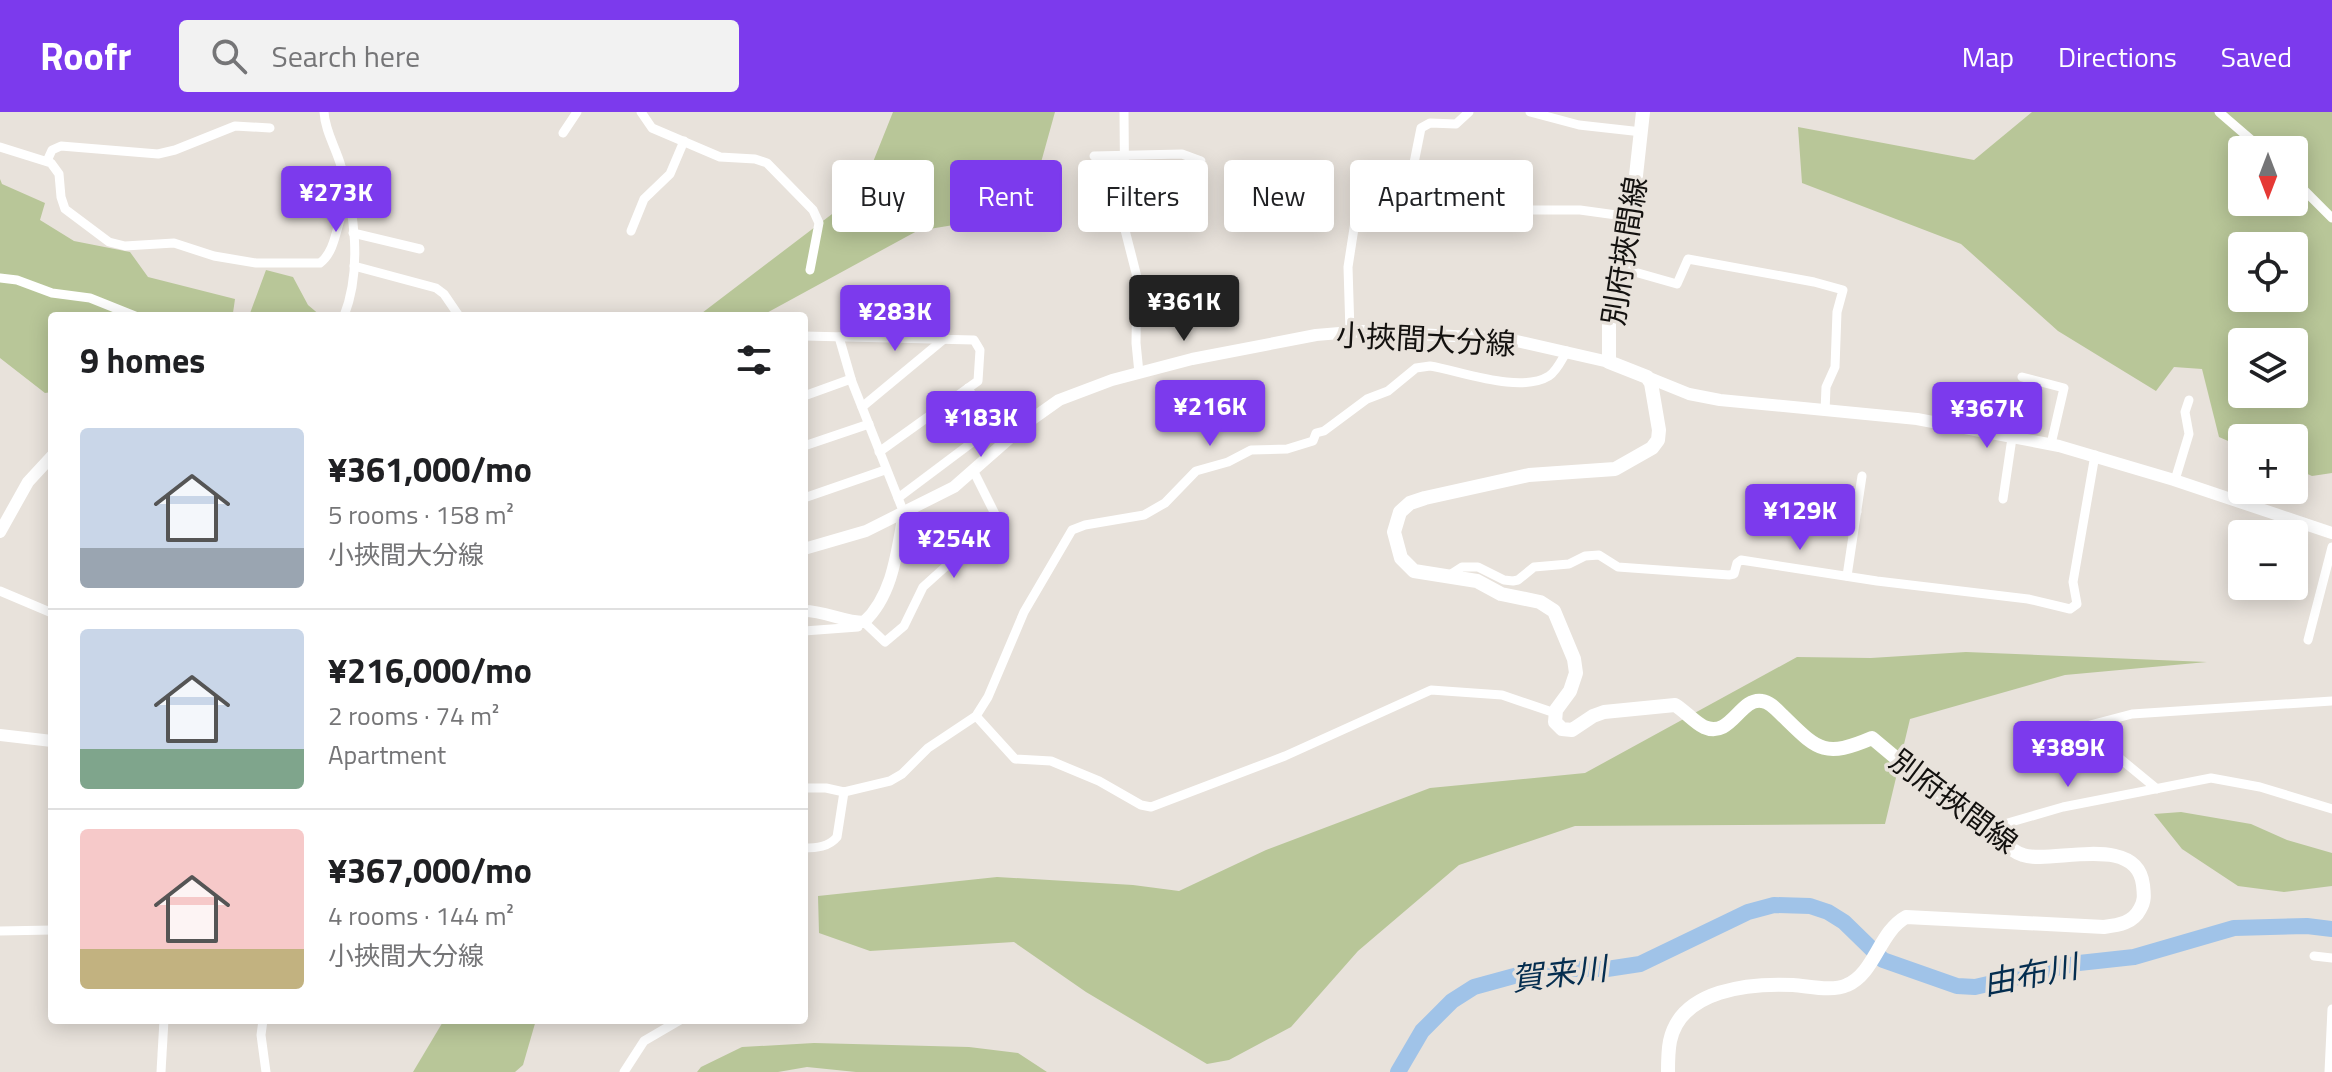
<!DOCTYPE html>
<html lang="en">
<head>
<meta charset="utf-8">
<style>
  body { margin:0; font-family:"Titillium Web","Noto Sans JP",sans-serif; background:#f2f2f2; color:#202124; height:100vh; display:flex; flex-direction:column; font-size:30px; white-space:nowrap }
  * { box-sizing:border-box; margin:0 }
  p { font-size:26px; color:#757577 }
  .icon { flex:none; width:44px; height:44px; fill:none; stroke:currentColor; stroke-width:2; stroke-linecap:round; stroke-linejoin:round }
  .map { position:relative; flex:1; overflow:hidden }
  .panel { position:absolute; left:48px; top:200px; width:760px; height:712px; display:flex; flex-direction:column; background:#fff; border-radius:8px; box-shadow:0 4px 20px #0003 }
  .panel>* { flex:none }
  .banner { position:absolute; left:832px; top:48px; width:760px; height:72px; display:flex; gap:16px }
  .needle { width:52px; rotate:180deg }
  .controls { position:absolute; left:2228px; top:24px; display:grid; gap:16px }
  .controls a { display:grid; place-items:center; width:80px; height:80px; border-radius:8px; background:#fff; box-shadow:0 4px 20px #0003; font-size:40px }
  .price { position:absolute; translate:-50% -68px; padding:0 18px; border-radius:8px; background:#7c3aed; color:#fff; font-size:26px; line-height:52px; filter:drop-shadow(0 2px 4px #0008) }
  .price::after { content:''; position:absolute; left:50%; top:48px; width:24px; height:18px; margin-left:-12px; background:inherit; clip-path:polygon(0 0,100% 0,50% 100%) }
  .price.selected { background:#222; color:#fff }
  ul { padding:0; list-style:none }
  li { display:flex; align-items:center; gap:24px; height:200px; padding:0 32px }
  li+li { border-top:2px solid #e0e0e0 }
  li span { display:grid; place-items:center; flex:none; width:224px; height:160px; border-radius:8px; color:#555 }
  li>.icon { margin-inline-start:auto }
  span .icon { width:96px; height:96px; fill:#fffc; stroke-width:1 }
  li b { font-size:34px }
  h2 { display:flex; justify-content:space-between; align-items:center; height:96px; padding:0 32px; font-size:34px }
  .chip { padding:0 28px; border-radius:8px; background:#fff; box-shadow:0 4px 20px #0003; font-size:28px; line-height:72px }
  .chip.selected { background:#7c3aed; color:#fff }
  header { display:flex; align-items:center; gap:48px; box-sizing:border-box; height:112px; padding:0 40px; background:#7c3aed; color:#fff }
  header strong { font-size:38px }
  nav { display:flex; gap:44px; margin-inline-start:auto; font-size:28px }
  .search { width:560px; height:72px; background:#f2f2f2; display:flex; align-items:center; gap:20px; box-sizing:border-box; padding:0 28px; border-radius:8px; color:#757577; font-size:30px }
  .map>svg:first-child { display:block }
  .green { fill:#b8c698; fill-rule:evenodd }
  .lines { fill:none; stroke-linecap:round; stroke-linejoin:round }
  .river { stroke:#a0c3e8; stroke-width:16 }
  .street { stroke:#fff; stroke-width:9 }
  .secondary { stroke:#fff; stroke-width:12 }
  .primary { stroke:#fff; stroke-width:14 }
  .labels { text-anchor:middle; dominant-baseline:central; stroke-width:7; stroke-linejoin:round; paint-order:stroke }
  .street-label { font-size:30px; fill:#13110f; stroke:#e8e2db }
  .water-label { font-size:32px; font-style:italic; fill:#042d4f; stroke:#e8e2db }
</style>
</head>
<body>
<header>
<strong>Roofr</strong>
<div class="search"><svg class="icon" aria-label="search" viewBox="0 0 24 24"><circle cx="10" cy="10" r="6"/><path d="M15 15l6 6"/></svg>Search here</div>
<nav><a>Map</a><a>Directions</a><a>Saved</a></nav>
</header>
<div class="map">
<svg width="2332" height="960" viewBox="0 0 2332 960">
  <rect width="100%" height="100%" fill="#e8e2db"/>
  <g class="green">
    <polygon points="893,0 1055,0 1027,101 917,119 761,204 698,204 861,80"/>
    <path d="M2032 0H2332V361L2312 364 2294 356V326H2242V335L2219 325 2202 257 2174 255 2156 279 2058 219 1961 132 1802 71 1798 15 1974 48ZM2242 38H2294V90H2242ZM2242 134H2294V186H2242ZM2242 230H2294V282H2242Z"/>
    <polygon points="0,67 2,72 45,91 40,108 74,129 130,140 148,165 235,187 233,201 239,204 52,204 52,280 45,281 0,246"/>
    <polygon points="266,158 293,165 308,193 321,204 249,204"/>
    <polygon points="1966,540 2207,550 2065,563 1910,607 1885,712 1575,714 1459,753 1358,839 1291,915 1229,948 1207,952 1086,880 1014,830 870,839 819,821 818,784 997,765 1133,773 1179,779 1266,738 1430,676 1585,661 1797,545 1871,546"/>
    <polygon points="2181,700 2251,712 2287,728 2332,741 2332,774 2284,780 2238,774 2182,737 2154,702"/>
    <polygon points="444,908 536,908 523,953 515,960 413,960"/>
    <polygon points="814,931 969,935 1018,941 1047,960 856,960 807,955 778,960 697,960 701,955 742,935"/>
  </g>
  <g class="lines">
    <polyline class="river" points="1398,960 1422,919 1452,889 1474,875 1540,857 1607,857 1640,852 1748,800 1774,793 1810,794 1828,800 1844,810 1883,848 1957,874 1975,875 2079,851 2134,845 2234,816 2307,814 2332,817"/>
    <g class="street">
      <path d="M324 0C325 19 336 36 341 54 355 100 362 158 344 204"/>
      <polyline points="641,0 652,16 720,45 755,47 767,51 813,98 819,111 810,158"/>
      <polyline points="1124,0 1125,118 1137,165 1136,231 1139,261"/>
      <polyline points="1530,0 1579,13 1642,20"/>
      <polyline points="2219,0 2263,38"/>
      <polyline points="563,21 577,0"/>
      <path d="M0 35 51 51 59 62 61 85 65 97 109 130 125 134 174 131 214 144 256 151H320C338 138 336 105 349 86"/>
      <polyline points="1094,44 1182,42 1201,49"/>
      <polyline points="47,49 52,38 61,34 158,42 175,38 235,14 270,16"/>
      <polyline points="2294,68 2332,106"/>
      <polyline points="1409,76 1421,16 1430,11 1456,12 1469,0"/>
      <polyline points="631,119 644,87 670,62 684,29"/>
      <polyline points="353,121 420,137"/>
      <polyline points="354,154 436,176 444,182 459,204"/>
      <polyline points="1624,157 1677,172 1688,147 1814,170 1843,178 1837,200 1835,255 1826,275 1825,299"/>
      <polyline points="0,166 17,168 52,181 90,186 135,204"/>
      <polyline points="1350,220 1348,155 1361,71 1409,76 1498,98 1580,98 1631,105"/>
      <polyline points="804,224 974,228 980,238 978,269 879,340"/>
      <polyline points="839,225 852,270 904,401"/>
      <polyline points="2022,265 2064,276 2051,332"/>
      <polyline points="804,284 851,267"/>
      <polyline points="862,295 944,227"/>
      <polyline points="804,334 869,312"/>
      <polyline points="2175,368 2189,322 2185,300 2189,288"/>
      <polyline points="804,386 885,358"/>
      <polyline points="898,386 982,323 985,305 968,276"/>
      <polyline points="2003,387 2012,326"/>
      <polyline points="1810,388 1857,400"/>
      <polyline points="1448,464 1462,455 1478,455 1504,468 1513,469 1518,468 1534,455 1569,452 1585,444 1599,443 1618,455 1729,463 1734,462 1737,451 1741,448 1877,469 2028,487 2070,497 2077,492 2073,470 2095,343"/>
      <polyline points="1847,464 1862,364"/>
      <polyline points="0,479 52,501"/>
      <polyline points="864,510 885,530 904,514 923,475 995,410 995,402 974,360"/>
      <polyline points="804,519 858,515 859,511"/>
      <polyline points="2308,528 2332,435"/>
      <polyline points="976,604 1015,647 1051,649 1099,669 1141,693 1151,695 1285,644 1431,578 1502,583 1555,601"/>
      <path d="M804 676H826L844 680 890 669 902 662 928 636 976 604 988 585 1024 500 1072 418 1085 413 1144 403 1165 391 1196 359 1228 350 1251 338 1287 337 1313 329 1316 321 1324 319 1367 287 1388 279 1416 256 1430 254C1461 259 1520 282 1549 264 1557 259 1562 247 1567 239"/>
      <polyline points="2157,677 2089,621 2090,613 2132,602 2332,589"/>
      <polyline points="1987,717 2063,695 2211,666 2260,675 2332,697"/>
      <path d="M804 736C816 736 829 735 837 725L844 680"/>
      <polyline points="0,819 52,818"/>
      <polyline points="2314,844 2332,846"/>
      <polyline points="263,908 261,923 266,960"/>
      <polyline points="161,960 164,908"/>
      <polyline points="624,960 644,929 680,908"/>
      <polyline points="2329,960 2332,897"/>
    </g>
    <g class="secondary">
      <polyline points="1647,265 1689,282 1720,288 1917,307 2059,334 2174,368 2332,421"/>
      <polyline points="0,420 28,370 52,344"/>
      <polyline points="804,437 866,419 954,375 1028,310 1059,288 1112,268 1192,247 1316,223 1363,219 1508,227 1609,250"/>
      <path d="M804 499C825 499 844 510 864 510 893 483 897 439 904 401"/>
      <polyline points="0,623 52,629"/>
    </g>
    <path class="primary" d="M1643 0 1629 127 1622 168 1609 208V250L1647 265 1651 271 1659 318 1658 328 1652 336 1615 357 1529 363 1425 386 1410 391 1400 400 1394 420 1401 446 1414 459 1477 469 1501 482 1540 490 1554 499 1574 547 1576 561 1570 579 1556 598 1555 610 1562 617 1572 618 1593 604 1604 600 1675 593C1685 599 1694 610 1704 615 1731 627 1740 585 1762 589 1770 590 1777 598 1782 603 1817 637 1823 647 1872 626 1910 658 1948 689 1988 718 1999 726 2010 739 2023 743 2050 753 2137 720 2143 773 2144 782 2145 789 2140 797 2133 811 2119 813 2104 815L1906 805C1879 820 1875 861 1847 873 1832 880 1809 874 1793 873 1750 871 1681 877 1670 929 1668 939 1668 950 1668 960"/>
  </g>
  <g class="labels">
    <g class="street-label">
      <text transform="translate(1624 139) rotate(-81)">別府挾間線</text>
      <text transform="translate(1426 227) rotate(3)">小挾間大分線</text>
      <text transform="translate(1954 689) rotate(37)">別府挾間線</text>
    </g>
    <g class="water-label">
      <text transform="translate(1559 861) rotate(-7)">賀来川</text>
      <text transform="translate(2030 862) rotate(-11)">由布川</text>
    </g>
  </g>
</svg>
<div class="controls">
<a><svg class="needle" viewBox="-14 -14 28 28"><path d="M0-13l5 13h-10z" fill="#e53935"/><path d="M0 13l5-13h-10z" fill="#757577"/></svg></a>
<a><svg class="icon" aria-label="locate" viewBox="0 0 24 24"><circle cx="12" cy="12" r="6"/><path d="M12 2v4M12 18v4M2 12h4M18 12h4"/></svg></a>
<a><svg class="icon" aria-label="layers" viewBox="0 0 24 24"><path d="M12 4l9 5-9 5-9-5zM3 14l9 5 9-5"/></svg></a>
<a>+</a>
<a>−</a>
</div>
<b class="price" style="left:336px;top:122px">¥273K</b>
<b class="price selected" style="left:1184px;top:231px">¥361K</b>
<b class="price" style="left:895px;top:241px">¥283K</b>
<b class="price" style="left:1210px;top:336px">¥216K</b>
<b class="price" style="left:1987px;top:338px">¥367K</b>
<b class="price" style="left:981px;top:347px">¥183K</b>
<b class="price" style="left:1800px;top:440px">¥129K</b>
<b class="price" style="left:954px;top:468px">¥254K</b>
<b class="price" style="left:2068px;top:677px">¥389K</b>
<div class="banner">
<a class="chip">Buy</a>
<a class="chip selected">Rent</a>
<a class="chip">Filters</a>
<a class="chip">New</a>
<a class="chip">Apartment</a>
</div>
<section class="panel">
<h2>9 homes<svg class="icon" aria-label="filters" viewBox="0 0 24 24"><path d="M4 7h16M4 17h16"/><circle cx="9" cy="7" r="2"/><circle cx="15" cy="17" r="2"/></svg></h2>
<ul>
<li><span style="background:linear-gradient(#c9d6e8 75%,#9aa5b1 0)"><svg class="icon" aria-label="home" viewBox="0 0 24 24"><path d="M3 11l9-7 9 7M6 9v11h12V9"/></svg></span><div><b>¥361,000/mo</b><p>5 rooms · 158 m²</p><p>小挾間大分線</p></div></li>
<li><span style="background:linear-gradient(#c9d6e8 75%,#7fa58c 0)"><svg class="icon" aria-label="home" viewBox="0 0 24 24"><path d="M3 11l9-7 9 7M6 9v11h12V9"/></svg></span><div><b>¥216,000/mo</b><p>2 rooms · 74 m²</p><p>Apartment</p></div></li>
<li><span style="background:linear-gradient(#f6c9c9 75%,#c2b280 0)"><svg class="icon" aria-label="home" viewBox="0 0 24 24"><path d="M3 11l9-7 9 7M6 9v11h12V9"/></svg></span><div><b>¥367,000/mo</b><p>4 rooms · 144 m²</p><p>小挾間大分線</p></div></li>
</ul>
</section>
</div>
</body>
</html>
